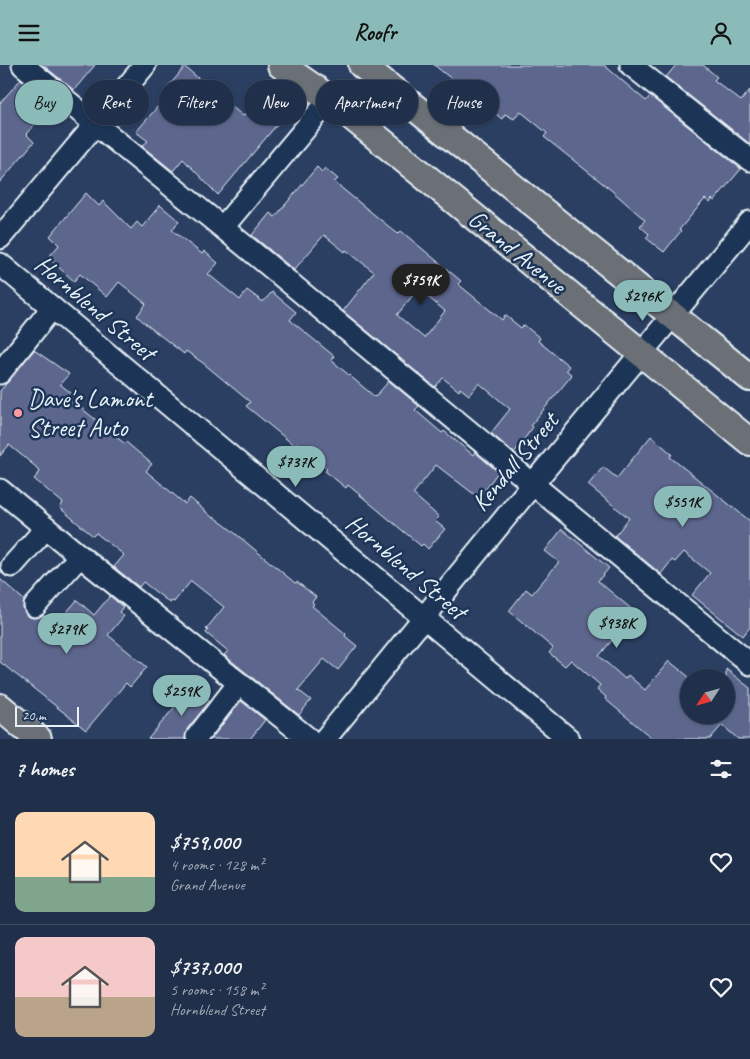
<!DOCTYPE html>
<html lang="en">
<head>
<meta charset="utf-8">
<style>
  body { margin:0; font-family:Caveat,sans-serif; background:#283751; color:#f1f3f6; height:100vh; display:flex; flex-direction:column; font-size:19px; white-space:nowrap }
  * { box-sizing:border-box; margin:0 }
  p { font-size:16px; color:#a2a9b5 }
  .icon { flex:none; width:28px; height:28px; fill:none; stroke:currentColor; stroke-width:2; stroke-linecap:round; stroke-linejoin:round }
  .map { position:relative; height:674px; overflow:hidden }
  .sheet { display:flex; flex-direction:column; background:#202f4a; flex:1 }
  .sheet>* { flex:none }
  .banner { position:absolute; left:15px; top:15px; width:720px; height:45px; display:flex; gap:10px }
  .needle { width:32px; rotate:234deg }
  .buttons { position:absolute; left:680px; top:604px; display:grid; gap:10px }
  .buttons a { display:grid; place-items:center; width:55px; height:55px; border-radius:50%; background:#202f4a; box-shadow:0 1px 4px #0004,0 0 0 1px #3d4a62; font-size:25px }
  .scale { position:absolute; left:15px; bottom:12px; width:64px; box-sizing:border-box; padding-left:5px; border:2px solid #e8f1f8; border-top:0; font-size:14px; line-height:18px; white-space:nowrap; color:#e8f1f8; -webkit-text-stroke:4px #1d3557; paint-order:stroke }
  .price { position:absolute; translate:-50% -42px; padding:0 11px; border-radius:18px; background:#8bbbb9; color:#111; font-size:16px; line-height:32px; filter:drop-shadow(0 1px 2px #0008) }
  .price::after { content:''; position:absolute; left:50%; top:30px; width:15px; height:11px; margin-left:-8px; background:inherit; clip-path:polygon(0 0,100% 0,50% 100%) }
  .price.on { background:#222; color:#fff }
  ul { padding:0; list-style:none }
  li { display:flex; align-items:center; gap:15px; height:125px; padding:0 15px }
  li+li { border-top:1px solid #3d4a62 }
  li span { display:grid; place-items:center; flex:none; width:140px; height:100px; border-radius:10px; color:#555 }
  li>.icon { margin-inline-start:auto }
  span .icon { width:60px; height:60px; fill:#fffc; stroke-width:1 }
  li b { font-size:21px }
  h2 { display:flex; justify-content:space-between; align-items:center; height:60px; padding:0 15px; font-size:21px }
  .tag { padding:0 18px; border-radius:22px; background:#202f4a; box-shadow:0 1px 4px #0004,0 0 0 1px #3d4a62; font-size:18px; line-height:45px }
  .tag.on { background:#8bbbb9; color:#111 }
  header { display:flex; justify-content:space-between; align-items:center; height:65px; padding:0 15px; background:#8bbbb9; color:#111; font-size:22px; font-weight:800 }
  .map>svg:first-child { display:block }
  .building { fill:#5d668d; stroke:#e8f1f8; fill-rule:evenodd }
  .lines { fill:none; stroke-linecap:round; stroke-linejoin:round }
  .minor-casing { stroke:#e8f1f8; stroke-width:25 }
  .major-casing { stroke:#e8f1f8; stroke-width:30 }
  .minor { stroke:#1d3557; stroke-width:21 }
  .major { stroke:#6b6f75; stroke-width:26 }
  .poi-dot { fill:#ff9aa2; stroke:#1d3557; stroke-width:2 }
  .labels { text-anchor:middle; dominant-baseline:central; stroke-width:5; stroke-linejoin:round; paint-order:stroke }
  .street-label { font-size:25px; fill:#e8f1f8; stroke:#1d3557 }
  .poi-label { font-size:25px; fill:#e8f1f8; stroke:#1d3557; text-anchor:start }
</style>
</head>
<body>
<header><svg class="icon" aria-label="menu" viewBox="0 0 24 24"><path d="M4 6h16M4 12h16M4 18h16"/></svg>Roofr<svg class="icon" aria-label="person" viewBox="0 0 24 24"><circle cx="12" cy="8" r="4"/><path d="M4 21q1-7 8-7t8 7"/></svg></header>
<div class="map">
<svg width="750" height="674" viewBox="0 0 750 674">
  <rect width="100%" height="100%" fill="#2a3f62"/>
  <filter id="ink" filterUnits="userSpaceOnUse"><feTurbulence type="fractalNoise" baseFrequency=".02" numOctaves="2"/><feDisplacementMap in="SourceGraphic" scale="10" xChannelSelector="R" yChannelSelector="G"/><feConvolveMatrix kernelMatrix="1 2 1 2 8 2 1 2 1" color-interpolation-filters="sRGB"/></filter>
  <g filter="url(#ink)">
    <g class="building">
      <polygon points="43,0 95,0 74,25"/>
      <polygon points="434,0 604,0 646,36 650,31 741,104 714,136 712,134 710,138 705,134 679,165 681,166 664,187 646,173 649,169 640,161 645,155 611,125 544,72 547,68 520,46 514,54 505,49 502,54"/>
      <polygon points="676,0 703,0 717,12 714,15 741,36 750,25 750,79 666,12"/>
      <polygon points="185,2 243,51 264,27 285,50 218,130 183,94 173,106 142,81 148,76 136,67 171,26 167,23"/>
      <polygon points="21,14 52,40 26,69 34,77 0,117 0,38"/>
      <path d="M317 102 322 107 325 103 338 114 334 117 398 169 401 166 461 216 458 219 502 255 505 250 521 263 524 260 540 273 538 276 569 301 566 305 572 310 531 360 533 362 514 388 491 368 510 344 479 318 469 330 460 323 459 326 443 313 435 322 343 246 374 207 346 185 345 187 324 170 294 205 252 170 270 148 275 152ZM418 224 445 246 424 273 397 250Z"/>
      <polygon points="86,128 99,141 103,136 131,164 137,157 142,162 160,140 179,156 172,165 202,189 204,186 218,198 208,209 240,235 247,225 263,237 272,227 296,247 290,255 334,291 331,295 375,332 389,316 419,341 415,345 442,368 444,366 473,390 475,387 498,407 479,433 436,400 413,429 439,452 435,456 445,464 428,484 423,479 421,481 348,420 346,423 325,406 327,404 297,378 295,381 246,341 250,337 203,298 186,286 184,289 147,260 137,251 146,239 119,217 107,232 80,209 74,216 48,193 59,180 50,171"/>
      <polygon points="34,285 69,309 60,319 77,333 74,337 125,379 126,377 152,399 146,406 185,439 190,433 213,453 214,452 230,464 295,518 297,517 316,532 312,537 314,539 312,541 346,569 345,571 357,581 338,605 324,594 298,625 311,635 299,650 224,590 228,586 206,568 208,565 206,564 224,542 191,516 174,537 172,536 170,538 143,517 139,522 114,502 124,490 96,468 93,471 60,443 63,438 34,414 40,407 36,402 9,380 0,391 0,326"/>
      <polygon points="651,371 672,389 670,392 750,456 750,562 743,571 692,530 710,508 684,487 675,497 672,495 661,509 615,471 629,453 588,420 603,402 617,413"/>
      <polygon points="562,464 609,503 598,516 635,547 599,591 625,614 628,610 645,625 669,596 689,612 689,650 726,650 726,604 750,623 750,674 738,674 722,660 710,674 653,674 605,634 606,632 597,624 600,620 571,595 565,601 549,588 553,583 509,546 526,524 532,529 559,497 545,486"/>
      <polygon points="0,514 24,535 23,544 27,551 33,553 43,550 55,561 77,535 94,550 110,531 123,542 119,547 124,551 108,570 147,602 130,622 126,618 86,665 0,597"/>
      <polygon points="192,621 210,636 187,664 185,674 148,674"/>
      <polygon points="241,636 265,655 250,674 211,674"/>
    </g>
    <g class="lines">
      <g class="minor-casing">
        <g id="minor">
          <polyline points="23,0 261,194 750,599"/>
          <polyline points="631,0 750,95"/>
          <polyline points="223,162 330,34"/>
          <polyline points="0,173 145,0"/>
          <polyline points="0,199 569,674"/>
          <polyline points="0,308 52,243"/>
          <polyline points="0,425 80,491 309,674"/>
          <polyline points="12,501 46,463"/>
          <polyline points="35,541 80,491"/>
          <polyline points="197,672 239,618"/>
          <polyline points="325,674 532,420 750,157"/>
        </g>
      </g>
      <g class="major-casing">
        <g id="major">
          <polyline points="281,0 330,34 750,377"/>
          <polyline points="362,0 750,313"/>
          <polyline points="0,642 38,674"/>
        </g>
      </g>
      <use href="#minor" class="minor"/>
      <use href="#major" class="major"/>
    </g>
  </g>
  <circle class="poi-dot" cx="18" cy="348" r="5"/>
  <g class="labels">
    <g class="street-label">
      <text transform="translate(517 187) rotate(39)">Grand Avenue</text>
      <text transform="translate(95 243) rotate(40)">Hornblend Street</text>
      <text transform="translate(515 397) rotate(-50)">Kendall Street</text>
      <text transform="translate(406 502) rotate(40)">Hornblend Street</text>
    </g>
    <g class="poi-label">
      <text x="28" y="334">Dave's Lamont<tspan x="28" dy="29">Street Auto</tspan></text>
    </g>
  </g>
</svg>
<div class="buttons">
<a><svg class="needle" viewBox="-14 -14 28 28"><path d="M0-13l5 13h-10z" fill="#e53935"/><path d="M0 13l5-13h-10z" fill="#a2a9b5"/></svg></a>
</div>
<div class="scale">20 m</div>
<b class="price on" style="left:421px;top:241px">$759K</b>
<b class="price" style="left:643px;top:257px">$296K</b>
<b class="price" style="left:296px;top:423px">$737K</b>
<b class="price" style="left:683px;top:463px">$551K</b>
<b class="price" style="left:617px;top:584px">$938K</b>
<b class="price" style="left:67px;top:590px">$279K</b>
<b class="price" style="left:182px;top:652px">$259K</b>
<div class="banner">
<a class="tag on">Buy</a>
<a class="tag">Rent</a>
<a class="tag">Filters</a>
<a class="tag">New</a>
<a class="tag">Apartment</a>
<a class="tag">House</a>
</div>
</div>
<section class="sheet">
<h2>7 homes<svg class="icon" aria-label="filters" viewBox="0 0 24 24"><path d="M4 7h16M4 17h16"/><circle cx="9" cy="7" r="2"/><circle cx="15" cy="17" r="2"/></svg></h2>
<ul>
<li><span style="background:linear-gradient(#ffd9b3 65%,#7fa58c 0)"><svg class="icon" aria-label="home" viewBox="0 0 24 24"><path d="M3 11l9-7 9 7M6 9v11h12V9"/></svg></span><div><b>$759,000</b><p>4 rooms · 128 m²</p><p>Grand Avenue</p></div><svg class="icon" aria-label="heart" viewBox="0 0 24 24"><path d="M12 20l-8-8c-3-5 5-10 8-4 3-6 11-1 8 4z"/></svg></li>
<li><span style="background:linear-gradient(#f6c9c9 60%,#b9a48a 0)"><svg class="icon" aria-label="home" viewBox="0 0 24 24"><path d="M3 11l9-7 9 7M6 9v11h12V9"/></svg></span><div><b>$737,000</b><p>5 rooms · 158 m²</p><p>Hornblend Street</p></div><svg class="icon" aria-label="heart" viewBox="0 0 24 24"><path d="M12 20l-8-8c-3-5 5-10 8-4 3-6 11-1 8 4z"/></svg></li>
</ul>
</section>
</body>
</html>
